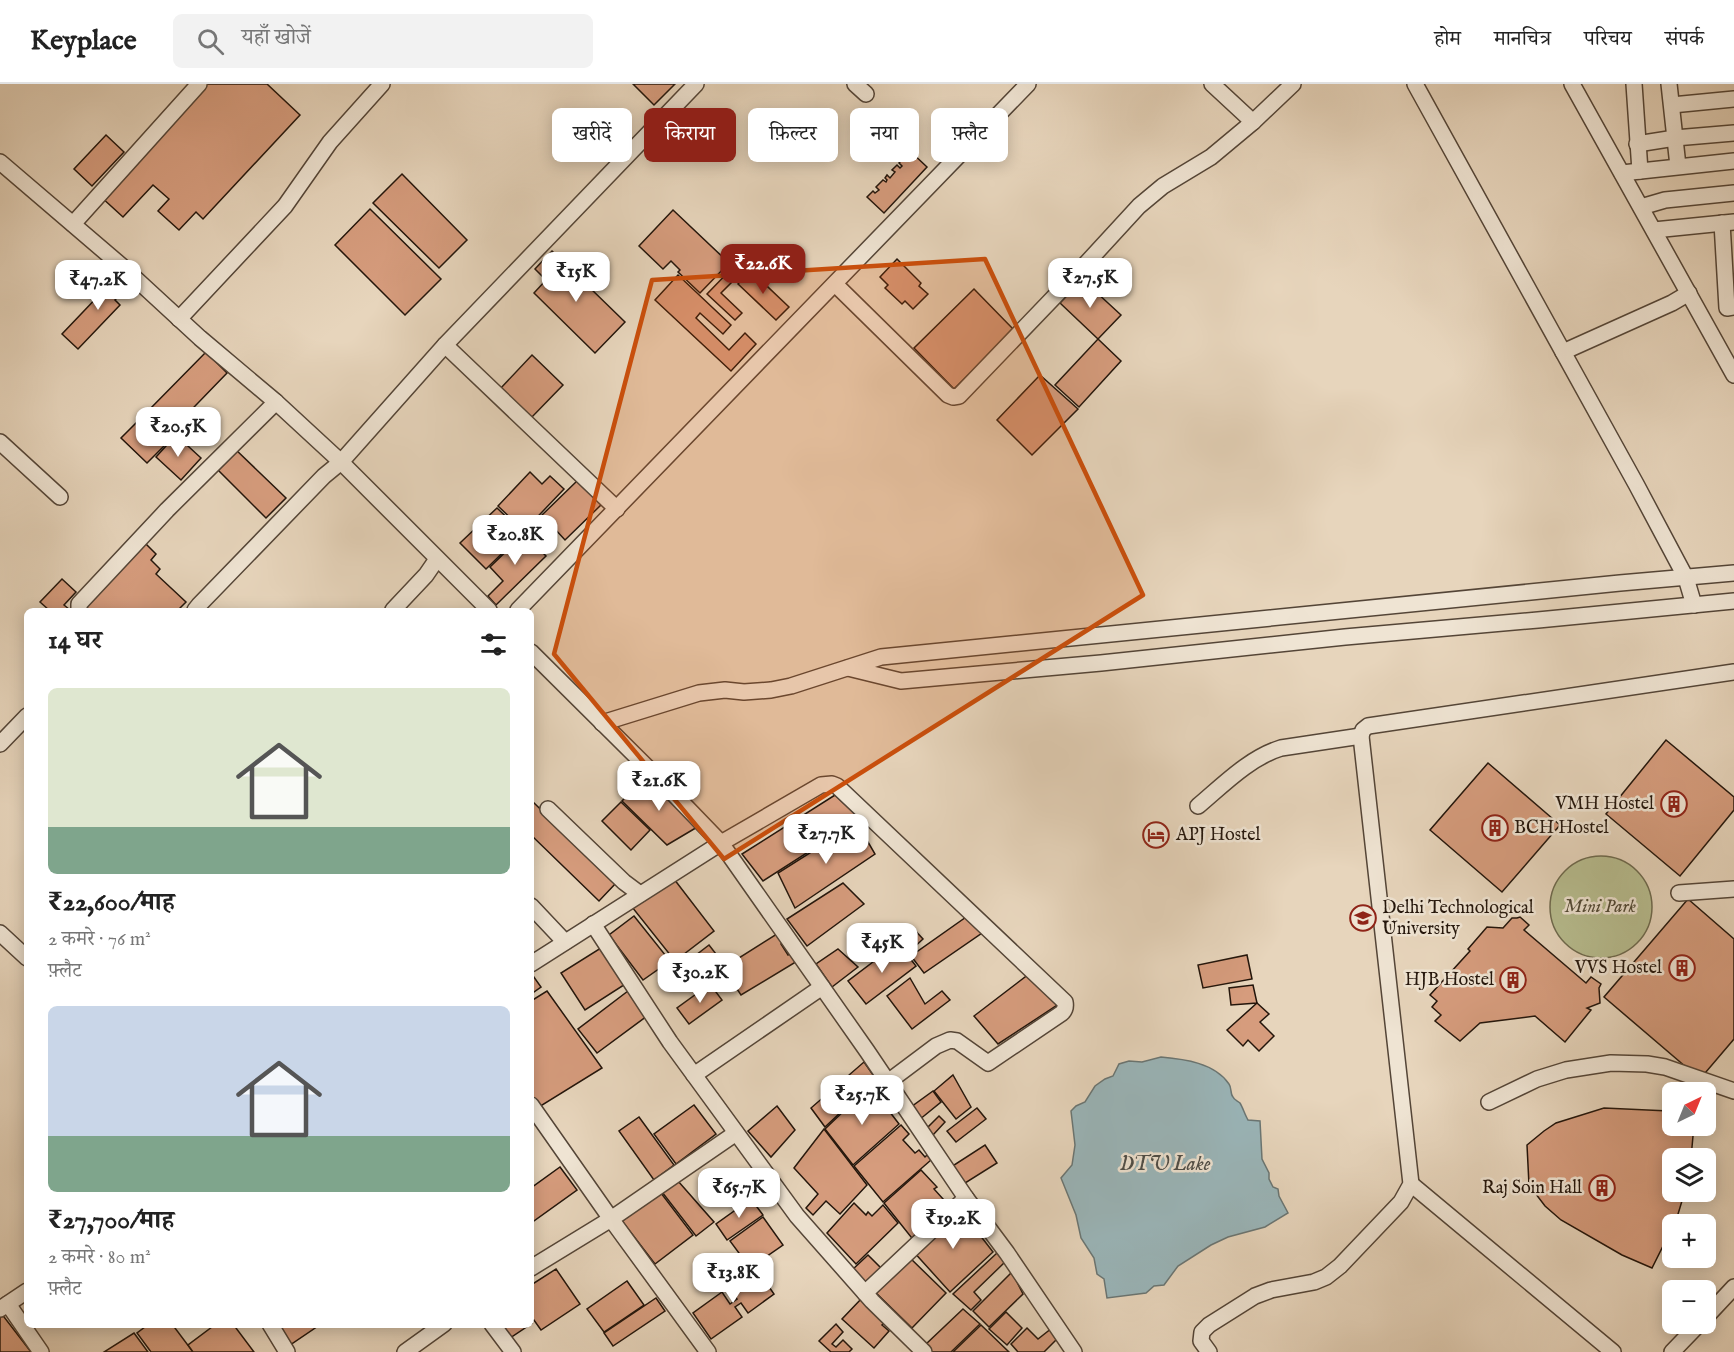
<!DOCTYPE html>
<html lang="hi">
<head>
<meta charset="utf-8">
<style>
  body { margin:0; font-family:"IM FELL English","Noto Serif Devanagari",serif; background:#f2f2f2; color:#222; height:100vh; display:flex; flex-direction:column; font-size:22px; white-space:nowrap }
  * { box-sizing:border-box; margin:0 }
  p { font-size:20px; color:#767676 }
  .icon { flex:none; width:33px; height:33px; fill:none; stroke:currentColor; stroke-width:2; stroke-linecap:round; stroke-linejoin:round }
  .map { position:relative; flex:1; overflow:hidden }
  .details { position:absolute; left:24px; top:524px; width:510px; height:720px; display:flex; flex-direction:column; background:#fff; border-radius:9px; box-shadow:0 3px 15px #0003 }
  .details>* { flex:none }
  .top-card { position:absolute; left:552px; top:24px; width:570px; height:54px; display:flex; gap:12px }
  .needle { width:39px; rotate:43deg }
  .controls { position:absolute; left:1662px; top:998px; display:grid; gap:12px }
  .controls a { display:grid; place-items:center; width:54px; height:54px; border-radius:9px; background:#fff; box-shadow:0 3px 15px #0003; font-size:30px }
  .price { position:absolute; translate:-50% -51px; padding:0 14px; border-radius:12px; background:#fff; color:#222; font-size:20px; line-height:39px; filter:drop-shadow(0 2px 3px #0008) }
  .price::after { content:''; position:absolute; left:50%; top:36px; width:18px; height:14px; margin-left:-9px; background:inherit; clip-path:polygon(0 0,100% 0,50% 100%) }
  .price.selected { background:#8f2418; color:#fff }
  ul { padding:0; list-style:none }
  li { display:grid; align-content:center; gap:12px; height:318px; padding:0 24px }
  li span { display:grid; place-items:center; height:186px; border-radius:9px; color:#555 }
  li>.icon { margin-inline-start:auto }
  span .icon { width:108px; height:108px; fill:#fffc; stroke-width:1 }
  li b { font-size:26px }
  h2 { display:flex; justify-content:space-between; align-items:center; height:72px; padding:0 24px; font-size:26px }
  .chip { padding:0 21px; border-radius:9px; background:#fff; box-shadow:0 3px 15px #0003; font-size:21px; line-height:54px }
  .chip.selected { background:#8f2418; color:#fff }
  header { display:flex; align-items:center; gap:36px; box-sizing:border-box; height:84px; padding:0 30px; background:#fff; border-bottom:2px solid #e0e0e0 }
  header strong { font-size:28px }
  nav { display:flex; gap:33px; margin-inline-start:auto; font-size:21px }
  .search { width:420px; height:54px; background:#f2f2f2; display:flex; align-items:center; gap:15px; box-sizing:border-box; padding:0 21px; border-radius:9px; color:#767676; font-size:22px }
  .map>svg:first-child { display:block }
  .green { fill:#b7bd8f; stroke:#6d694d; stroke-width:1.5 }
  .water { fill:#9ab6ba; stroke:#6a7674; stroke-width:1.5 }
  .building { fill:#d69c7d; stroke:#23150b; stroke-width:1.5 }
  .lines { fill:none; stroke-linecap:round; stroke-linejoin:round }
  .minor-casing { stroke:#544537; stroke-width:18 }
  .minor { stroke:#efe4d3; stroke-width:15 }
  .marked { fill:#ca4f0c; fill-opacity:0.2; stroke:#ca4f0c; stroke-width:4.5; stroke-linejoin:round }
  .labels { text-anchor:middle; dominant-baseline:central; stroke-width:5; stroke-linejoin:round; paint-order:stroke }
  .poi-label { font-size:18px; fill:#23150b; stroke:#efe4d3; text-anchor:end }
  .park-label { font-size:18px; font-style:italic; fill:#4f4733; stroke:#efe4d3 }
  .water-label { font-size:20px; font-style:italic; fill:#4d4d48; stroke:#efe4d3 }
</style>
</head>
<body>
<header>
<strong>Keyplace</strong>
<div class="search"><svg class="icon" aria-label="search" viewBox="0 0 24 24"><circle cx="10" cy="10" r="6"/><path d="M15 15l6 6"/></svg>यहाँ खोजें</div>
<nav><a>होम</a><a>मानचित्र</a><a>परिचय</a><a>संपर्क</a></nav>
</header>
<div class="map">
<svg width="1734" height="1268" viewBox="0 0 1734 1268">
  <rect width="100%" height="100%" fill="#e7d5bc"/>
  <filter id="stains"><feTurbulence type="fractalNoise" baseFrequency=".00333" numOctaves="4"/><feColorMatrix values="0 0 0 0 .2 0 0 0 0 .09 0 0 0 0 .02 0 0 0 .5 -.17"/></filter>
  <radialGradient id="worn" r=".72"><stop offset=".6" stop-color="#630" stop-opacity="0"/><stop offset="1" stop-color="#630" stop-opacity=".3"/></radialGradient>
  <circle class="green" cx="1601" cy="823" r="51"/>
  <path class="water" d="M1161 973C1184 975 1215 979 1229 1000 1232 1004 1230 1010 1233 1013 1234 1016 1238 1017 1240 1019 1243 1024 1245 1031 1248 1036L1260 1037 1262 1075 1269 1089V1095L1273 1103 1278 1105 1279 1112 1288 1129 1265 1143 1228 1153 1211 1161 1178 1182 1164 1201 1154 1202 1146 1209 1107 1214 1104 1195 1097 1190 1094 1174 1081 1154 1076 1131 1061 1094 1072 1081 1075 1061 1071 1027 1076 1022 1085 1018 1095 1002 1105 995 1113 992 1119 980 1129 977 1142 978Z"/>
  <g class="building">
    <polygon points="200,0 267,0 300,31 203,135 196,128 179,146 158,127 169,115 153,101 123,133 100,112"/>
    <polygon points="633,0 675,0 654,21"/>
    <polygon points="106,51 124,68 92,102 74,85"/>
    <polygon points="910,67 927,83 884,129 867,113 873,107 875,109 879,106 876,103 883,96 886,98 887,96 885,94 887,91 890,94 895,88 892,86 897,81 900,84 902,82 899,79"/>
    <polygon points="402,90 467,156 439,184 373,119"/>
    <polygon points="370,125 441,195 405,231 335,161"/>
    <polygon points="673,126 729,179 700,209 678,188 680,186 671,177 663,185 639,162"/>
    <polygon points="552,167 625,238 595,269 534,209 546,196 535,185"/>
    <polygon points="897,175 921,199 919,202 928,210 913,225 905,217 902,220 885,204 888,201 880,193"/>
    <polygon points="739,177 746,184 721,209 742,229 735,236 707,210"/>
    <polygon points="123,186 134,196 115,216 120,221 78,265 62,250"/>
    <polygon points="750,186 789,223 776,236 738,200"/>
    <polygon points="678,191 731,241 723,250 700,229 696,234 729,266 745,249 756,260 731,287 655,216"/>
    <polygon points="1082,195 1121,231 1098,255 1060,219"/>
    <polygon points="974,205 1014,246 954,305 914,264"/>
    <polygon points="1098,255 1121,277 1079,323 1055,301"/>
    <polygon points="206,268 227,289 167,351 146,329"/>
    <polygon points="532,271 563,301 531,334 500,305"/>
    <polygon points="1040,291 1078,325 1032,371 997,336"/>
    <polygon points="142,333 168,358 147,379 121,354"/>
    <polygon points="176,351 201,374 181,396 156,373"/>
    <polygon points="233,363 286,414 266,434 214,382"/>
    <polygon points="530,388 542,400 550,392 564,405 524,447 498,422"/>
    <polygon points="578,396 602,420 565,456 542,431"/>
    <polygon points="497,424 523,449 486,485 460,459"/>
    <polygon points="524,450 546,472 496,521 488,512 503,497 490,483"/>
    <polygon points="143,457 156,470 151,476 160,485 156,490 186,518 178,526 90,526 84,521"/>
    <polygon points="62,495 76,508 64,521 70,526 49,526 40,518"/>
    <polygon points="1666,656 1734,713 1734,726 1680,792 1606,730"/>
    <polygon points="1488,679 1560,741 1502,808 1430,746"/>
    <polygon points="646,691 699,742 667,761 622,717"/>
    <polygon points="835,711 860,735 763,797 742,770"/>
    <polygon points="531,716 616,799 599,817 531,751"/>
    <polygon points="621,718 650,746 631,766 602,737"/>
    <polygon points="857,739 875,770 795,824 778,789"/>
    <polygon points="674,795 714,847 675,877 632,823"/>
    <polygon points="843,799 864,820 807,862 787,835"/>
    <polygon points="1688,815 1734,855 1734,955 1700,995 1604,913"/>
    <polygon points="969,831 982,849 924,889 911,872"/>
    <polygon points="634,832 670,877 643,896 609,851"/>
    <polygon points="1520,833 1529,841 1524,846 1586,899 1591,893 1601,900 1599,904 1600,919 1587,924 1591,926 1565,958 1535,932 1480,939 1460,957 1435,937 1441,931 1432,923 1437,917 1430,911 1470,867 1468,865 1487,843 1503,844 1512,834 1517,834"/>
    <polygon points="911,842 923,855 909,868 897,855"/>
    <polygon points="780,848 786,857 781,860 788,871 793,868 799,876 741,911 723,884"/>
    <polygon points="898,859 916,882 866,920 848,897"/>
    <polygon points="709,861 723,879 688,906 674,888"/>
    <polygon points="604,862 627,899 585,926 561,889"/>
    <polygon points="838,865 858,883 832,903 816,880"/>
    <polygon points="1247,871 1252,895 1203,904 1198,881"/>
    <polygon points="531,889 541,903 531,910"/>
    <polygon points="1029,890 1059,920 998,960 974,932"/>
    <polygon points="910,894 925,920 942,907 950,916 912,945 887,912"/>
    <polygon points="710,900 722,916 689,940 677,924"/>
    <polygon points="1253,901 1257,919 1231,921 1229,904"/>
    <polygon points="547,907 602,984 539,1023 531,1009 531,917"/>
    <polygon points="628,907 647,932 597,969 578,945"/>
    <polygon points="1257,919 1269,930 1260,938 1274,952 1259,967 1248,956 1243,962 1227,946"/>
    <polygon points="864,978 876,995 825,1043 811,1024"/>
    <polygon points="953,991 971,1023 956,1035 934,1007"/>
    <polygon points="870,1002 899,1040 853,1081 825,1045"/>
    <polygon points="933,1007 941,1018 919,1036 911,1023"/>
    <polygon points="694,1021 716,1050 676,1080 654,1050"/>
    <polygon points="777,1022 795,1046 771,1073 748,1047"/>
    <polygon points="977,1024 986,1035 956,1058 947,1047"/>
    <polygon points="1604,1024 1669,1027 1672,1028 1672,1041 1694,1041 1691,1074 1672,1074 1672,1107 1685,1107 1675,1140 1672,1140 1672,1144 1652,1184 1622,1171 1561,1136 1545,1122 1529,1101 1527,1061 1544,1047 1556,1039"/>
    <polygon points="939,1032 945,1038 933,1051 926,1045"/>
    <polygon points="639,1033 674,1081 654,1096 619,1047"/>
    <polygon points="901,1041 909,1050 903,1056 915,1069 919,1066 925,1073 927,1071 931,1076 883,1118 854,1082"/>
    <polygon points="824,1045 867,1101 840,1130 826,1117 813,1131 806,1124 818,1110 794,1084"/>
    <polygon points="985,1061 997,1079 962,1101 951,1083"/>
    <polygon points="560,1083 577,1106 531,1139 531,1104"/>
    <polygon points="921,1086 937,1103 934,1105 952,1125 915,1158 884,1119"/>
    <polygon points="678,1097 714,1138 696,1152 662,1108"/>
    <polygon points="661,1109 693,1151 655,1180 622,1137 632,1130 639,1119 642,1123"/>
    <polygon points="751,1115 763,1131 727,1156 716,1140"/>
    <polygon points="854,1119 866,1131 868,1128 872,1132 883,1121 898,1139 856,1180 827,1149"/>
    <polygon points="959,1124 993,1168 950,1208 912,1166"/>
    <polygon points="763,1133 783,1161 750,1184 730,1157"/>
    <polygon points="997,1169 1005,1178 974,1208 981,1216 971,1226 953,1210"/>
    <polygon points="868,1171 885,1188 869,1204 852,1186"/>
    <polygon points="908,1172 946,1209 912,1244 874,1207"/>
    <polygon points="756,1184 774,1210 748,1229 741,1219 735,1223 742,1233 711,1255 693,1229 722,1208 730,1220 737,1215 729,1204"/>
    <polygon points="556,1185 580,1220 541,1246 531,1232 531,1201"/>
    <polygon points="1012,1188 1023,1210 989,1243 973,1227"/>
    <polygon points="627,1197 644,1221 604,1248 587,1225"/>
    <polygon points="656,1214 665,1227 613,1262 604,1249"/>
    <polygon points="862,1214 887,1236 882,1241 889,1247 874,1264 842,1235"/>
    <polygon points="963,1225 980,1240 951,1268 932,1268 925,1261"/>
    <polygon points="1006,1228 1022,1244 1007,1261 989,1245"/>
    <polygon points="0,1229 1,1229 31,1268 0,1268"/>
    <polygon points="149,1240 172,1240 193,1268 151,1268 137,1249"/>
    <polygon points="216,1240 233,1240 254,1268 193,1268 188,1261"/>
    <polygon points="278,1240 321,1240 287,1263"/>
    <polygon points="496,1240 531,1240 507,1256"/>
    <polygon points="836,1240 843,1248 832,1260 836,1263 843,1256 852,1265 849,1268 831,1268 819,1257"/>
    <polygon points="981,1241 1009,1268 953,1268"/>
    <polygon points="1027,1244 1038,1255 1052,1244 1059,1253 1044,1268 1018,1268 1011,1260"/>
    <polygon points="134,1249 148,1268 104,1268"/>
  </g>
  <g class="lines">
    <g class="minor-casing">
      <g id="minor">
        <polyline points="855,0 866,10"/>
        <polyline points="1212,0 1253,38 1293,0"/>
        <polyline points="1415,0 1636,400 1686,494 1694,521"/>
        <polyline points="1572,0 1734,291"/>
        <polyline points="1634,0 1640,87"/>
        <polyline points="1669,0 1678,82"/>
        <polyline points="1672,21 1734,15"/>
        <polyline points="1637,60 1675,54 1734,49"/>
        <polyline points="0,78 124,184 200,254 276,318 341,378 489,526"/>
        <polyline points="1622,89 1734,77"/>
        <polyline points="1641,123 1665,116 1734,109"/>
        <polyline points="1722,139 1727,224 1734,223"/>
        <polyline points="73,140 199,0"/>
        <polyline points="1654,146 1734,138"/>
        <polyline points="835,200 948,311 953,313 959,312 1082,184 1139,122 1163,102 1211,73 1253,38"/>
        <polyline points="179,235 285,122 330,58 382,0"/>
        <polyline points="1563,268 1672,219 1689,209"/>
        <polyline points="0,358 60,413"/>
        <polyline points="617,425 445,261 696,0"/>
        <polyline points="79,526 79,520 167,426 276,318"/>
        <polyline points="195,526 199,521 324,392 341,378 445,261"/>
        <polyline points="393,526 426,491 437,475"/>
        <polyline points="518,526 1028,0"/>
        <polyline points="531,568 666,702 721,759 867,967 966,1114 1007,1169 1074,1268"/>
        <polyline points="848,584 901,597 1101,579 1345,553 1538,536 1734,517"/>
        <polyline points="602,639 699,609 725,606 744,608 771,606 791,602 881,573 1620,499 1734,489"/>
        <polyline points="0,660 27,632"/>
        <path d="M1198 722C1223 701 1249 674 1281 664L1361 652"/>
        <polyline points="548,725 624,798 640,810"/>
        <polyline points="1679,809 1734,805"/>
        <polyline points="531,822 565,858"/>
        <polyline points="593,840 670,958 797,1132 872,1217 924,1268"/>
        <polyline points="0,849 27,874"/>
        <path d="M531 880 721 759 821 701 832 700 837 702 1065 918C1066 923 1065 926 1062 929L988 979 957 957 950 956 936 962 888 998"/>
        <polyline points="694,991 822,903"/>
        <polyline points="1489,1018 1537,995 1566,986 1611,979 1647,980 1665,983 1734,1007"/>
        <polyline points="531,1021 611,1135 531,1184"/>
        <polyline points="1411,1100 1613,1268"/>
        <polyline points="865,1209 966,1114"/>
        <polyline points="8,1220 41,1268"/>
        <polyline points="0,1225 27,1207"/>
        <polyline points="1706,1233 1734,1203"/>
        <polyline points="270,1240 287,1268"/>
        <polyline points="492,1240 513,1268"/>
        <polyline points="405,1268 444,1240"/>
        <polyline points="708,1268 611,1135 736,1049"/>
        <polyline points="1209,1268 1201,1257 1202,1248 1209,1241 1255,1212 1271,1206 1314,1198 1326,1193 1340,1182 1401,1118 1411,1100 1361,652 1363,646 1368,642 1734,588"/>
        <polyline points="1672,1268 1700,1239"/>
      </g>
    </g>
    <use href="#minor" class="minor"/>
  </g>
  <path class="marked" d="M985 175 1143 511 724 775 554 570 652 196Z"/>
  <defs>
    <g id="building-ring" transform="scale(1.35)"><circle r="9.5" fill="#efe4d3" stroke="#8f2418" stroke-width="1.5"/><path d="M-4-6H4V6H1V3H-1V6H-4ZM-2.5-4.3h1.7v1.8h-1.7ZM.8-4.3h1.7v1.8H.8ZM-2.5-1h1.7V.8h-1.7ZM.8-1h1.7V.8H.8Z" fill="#8f2418"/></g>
    <g id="hotel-ring" transform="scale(1.35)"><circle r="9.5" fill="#efe4d3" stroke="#8f2418" stroke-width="1.5"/><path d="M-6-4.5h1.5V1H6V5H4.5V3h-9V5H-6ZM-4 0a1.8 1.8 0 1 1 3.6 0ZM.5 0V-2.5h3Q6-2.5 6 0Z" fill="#8f2418"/></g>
    <g id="university-ring" transform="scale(1.35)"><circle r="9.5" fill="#efe4d3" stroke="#8f2418" stroke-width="1.5"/><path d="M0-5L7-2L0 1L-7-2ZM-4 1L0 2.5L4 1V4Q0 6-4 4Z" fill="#8f2418"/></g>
  </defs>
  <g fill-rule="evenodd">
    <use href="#building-ring" x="1674" y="720"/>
    <use href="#building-ring" x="1495" y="744"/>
    <use href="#hotel-ring" x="1156" y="751"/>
    <use href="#university-ring" x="1363" y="834"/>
    <use href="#building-ring" x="1682" y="884"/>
    <use href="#building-ring" x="1513" y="896"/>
    <use href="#building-ring" x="1602" y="1104"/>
  </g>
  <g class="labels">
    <g class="poi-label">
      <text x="1654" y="720">VMH Hostel</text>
      <text x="1514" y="744" text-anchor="start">BCH Hostel</text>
      <text x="1176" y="751" text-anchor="start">APJ Hostel</text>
      <text x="1382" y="824" text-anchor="start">Delhi Technological<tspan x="1382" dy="21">University</tspan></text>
      <text x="1662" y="884">VVS Hostel</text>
      <text x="1494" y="896">HJB Hostel</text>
      <text x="1582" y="1104">Raj Soin Hall</text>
    </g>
    <g class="park-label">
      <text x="1600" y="823">Mini Park</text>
    </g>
    <g class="water-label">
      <text x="1165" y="1080">DTU Lake</text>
    </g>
  </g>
  <rect width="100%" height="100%" filter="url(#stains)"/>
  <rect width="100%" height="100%" fill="url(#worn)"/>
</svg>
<div class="controls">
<a><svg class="needle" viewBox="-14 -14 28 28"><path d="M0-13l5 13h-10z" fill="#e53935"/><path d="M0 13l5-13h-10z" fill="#767676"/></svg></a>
<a><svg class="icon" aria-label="layers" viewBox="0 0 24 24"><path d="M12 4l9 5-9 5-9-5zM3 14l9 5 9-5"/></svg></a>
<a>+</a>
<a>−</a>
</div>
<b class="price selected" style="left:763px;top:211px">₹22.6K</b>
<b class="price" style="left:576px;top:219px">₹15K</b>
<b class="price" style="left:1090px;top:225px">₹27.5K</b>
<b class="price" style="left:98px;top:227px">₹47.2K</b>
<b class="price" style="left:178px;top:374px">₹20.5K</b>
<b class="price" style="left:515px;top:482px">₹20.8K</b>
<b class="price" style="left:659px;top:728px">₹21.6K</b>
<b class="price" style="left:826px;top:781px">₹27.7K</b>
<b class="price" style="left:882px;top:890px">₹45K</b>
<b class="price" style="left:700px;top:920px">₹30.2K</b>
<b class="price" style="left:862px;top:1042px">₹25.7K</b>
<b class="price" style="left:739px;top:1135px">₹65.7K</b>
<b class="price" style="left:953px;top:1166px">₹19.2K</b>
<b class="price" style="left:733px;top:1220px">₹13.8K</b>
<div class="top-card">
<a class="chip">खरीदें</a>
<a class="chip selected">किराया</a>
<a class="chip">फ़िल्टर</a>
<a class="chip">नया</a>
<a class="chip">फ़्लैट</a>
</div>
<section class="details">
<h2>14 घर<svg class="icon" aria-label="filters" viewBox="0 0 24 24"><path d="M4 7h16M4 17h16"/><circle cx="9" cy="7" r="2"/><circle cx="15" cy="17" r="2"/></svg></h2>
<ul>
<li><span style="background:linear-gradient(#dfe7d0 75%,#7fa58c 0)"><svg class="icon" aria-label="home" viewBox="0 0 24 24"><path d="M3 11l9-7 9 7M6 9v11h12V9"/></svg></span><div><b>₹22,600/माह</b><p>2 कमरे · 76 m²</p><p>फ़्लैट</p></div></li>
<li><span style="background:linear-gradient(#c9d6e8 70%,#7fa58c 0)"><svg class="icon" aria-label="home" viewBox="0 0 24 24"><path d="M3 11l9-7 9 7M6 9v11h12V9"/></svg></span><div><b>₹27,700/माह</b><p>2 कमरे · 80 m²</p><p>फ़्लैट</p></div></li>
</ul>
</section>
</div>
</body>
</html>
